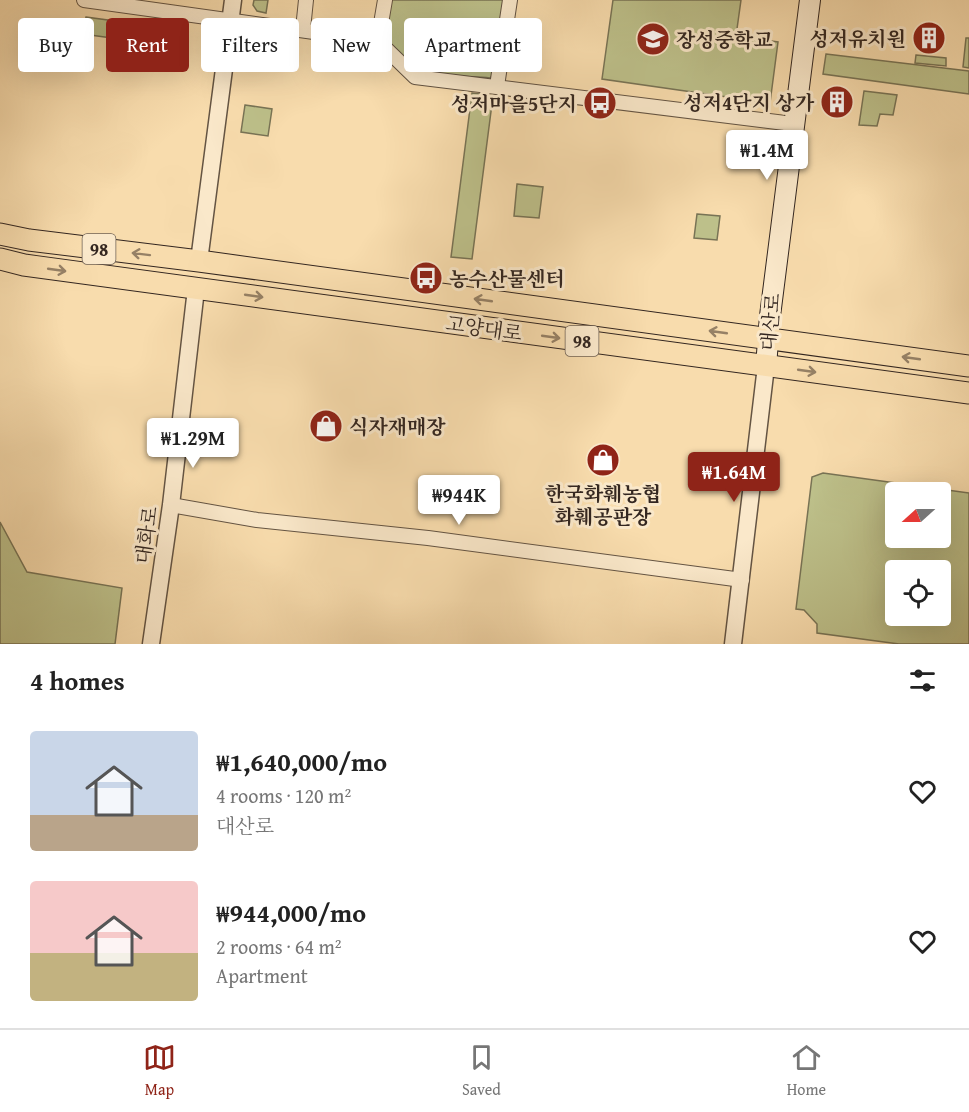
<!DOCTYPE html>
<html lang="en">
<head>
<meta charset="utf-8">
<style>
  body { margin:0; font-family:"Gentium Book Plus","Noto Serif KR",serif; background:#f6f6f6; color:#222; height:100vh; display:flex; flex-direction:column; font-size:22px; white-space:nowrap }
  * { box-sizing:border-box; margin:0 }
  p { font-size:20px; color:#767676 }
  .icon { flex:none; width:33px; height:33px; fill:none; stroke:currentColor; stroke-width:2; stroke-linecap:round; stroke-linejoin:round }
  .map { position:relative; height:644px; overflow:hidden }
  .panel { display:flex; flex-direction:column; background:#fff; flex:1 }
  .panel>* { flex:none }
  .top-card { position:absolute; left:18px; top:18px; width:600px; height:54px; display:flex; gap:12px }
  .needle { width:39px; rotate:249deg }
  .tools { position:absolute; left:885px; top:482px; display:grid; gap:12px }
  .tools a { display:grid; place-items:center; width:66px; height:66px; border-radius:6px; background:#fff; box-shadow:0 6px 24px #0002; font-size:30px }
  .price { position:absolute; translate:-50% -51px; padding:0 14px; border-radius:6px; background:#fff; color:#222; font-size:20px; line-height:39px; filter:drop-shadow(0 2px 3px #0008) }
  .price::after { content:''; position:absolute; left:50%; top:36px; width:18px; height:14px; margin-left:-9px; background:inherit; clip-path:polygon(0 0,100% 0,50% 100%) }
  .price.current { background:#8f2418; color:#fff }
  ul { padding:0; list-style:none }
  li { display:flex; align-items:center; gap:18px; height:150px; padding:0 30px }
  li span { display:grid; place-items:center; flex:none; width:168px; height:120px; border-radius:6px; color:#555 }
  li>.icon { margin-inline-start:auto }
  span .icon { width:72px; height:72px; fill:#fffc; stroke-width:1 }
  li b { font-size:26px }
  h2 { display:flex; justify-content:space-between; align-items:center; height:72px; padding:0 30px; font-size:26px }
  .pill { padding:0 21px; border-radius:6px; background:#fff; box-shadow:0 6px 24px #0002; font-size:21px; line-height:54px }
  .pill.current { background:#8f2418; color:#fff }
  .tabs { display:flex; justify-content:space-around; align-items:center; height:84px; border-top:2px solid #e0e0e0; background:#fff; font-size:16px; color:#767676 }
  .tabs a { display:grid; justify-items:center; gap:3px }
  .tabs .current { color:#8f2418 }
  .map>svg:first-child { display:block }
  .green { fill:#bdc08a; stroke:#787355; stroke-width:1.5; fill-rule:evenodd }
  .lines { fill:none; stroke-linecap:round; stroke-linejoin:round }
  .minor-casing { stroke:#645443; stroke-width:16 }
  .tertiary-casing { stroke:#645443; stroke-width:19 }
  .secondary-casing { stroke:#332620; stroke-width:22 }
  .primary-casing { stroke:#332620; stroke-width:23 }
  .minor { stroke:#fae8ca; stroke-width:14 }
  .tertiary { stroke:#fae8ca; stroke-width:16 }
  .secondary { stroke:#fae8ca; stroke-width:20 }
  .primary { stroke:#f8dcad; stroke-width:21 }
  .oneway { stroke:#968166 }
  .labels { text-anchor:middle; dominant-baseline:central; stroke-width:6; stroke-linejoin:round; paint-order:stroke }
  .shield { fill:#fae8ca; stroke:#6f6053; stroke-width:1.5 }
  .shield-label { font-size:18px; font-weight:bold; fill:#332620 }
  .poi-label { font-size:20px; font-weight:bold; fill:#332620; stroke:#fae8ca; text-anchor:end }
  .street-label { font-size:20px; fill:#332620; stroke:#fae8ca }
</style>
</head>
<body>
<div class="map">
<svg width="969" height="644" viewBox="0 0 969 644">
  <rect width="100%" height="100%" fill="#f8dcad"/>
  <filter id="stains"><feTurbulence type="fractalNoise" baseFrequency=".00333" numOctaves="4"/><feColorMatrix values="0 0 0 0 .2 0 0 0 0 .09 0 0 0 0 .02 0 0 0 .5 -.17"/></filter>
  <radialGradient id="worn" r=".72"><stop offset=".6" stop-color="#630" stop-opacity="0"/><stop offset="1" stop-color="#630" stop-opacity=".3"/></radialGradient>
  <g class="green">
    <polygon points="254,0 268,0 266,13 257,11 253,5"/>
    <path d="M391 0H506L497 71 490 78C457 75 425 80 400 54 395 49 389 44 386 36Z"/>
    <polygon points="613,0 741,0 736,36 778,42 770,103 602,79"/>
    <polygon points="86,17 122,22 119,39 83,34"/>
    <polygon points="966,38 969,38 969,68 963,67"/>
    <polygon points="826,54 969,71 969,94 823,74"/>
    <polygon points="916,55 946,58 946,66 915,63"/>
    <polygon points="864,91 897,95 893,115 880,114 877,126 859,125"/>
    <polygon points="472,93 493,96 472,259 451,257"/>
    <polygon points="245,105 272,109 268,136 241,132"/>
    <polygon points="517,184 543,187 539,218 514,216"/>
    <polygon points="697,214 720,216 717,240 694,238"/>
    <path d="M823 473 969 493V644H899L817 633V624L804 610 796 609 812 477ZM896 492H940V537H896ZM896 570H940V615H896Z"/>
    <polygon points="0,522 27,572 122,588 115,644 0,644"/>
  </g>
  <g class="lines">
    <g class="minor-casing">
      <g id="minor">
        <polyline points="84,0 378,41 415,77 793,124"/>
        <polyline points="303,29 306,0"/>
        <polyline points="378,41 385,0"/>
        <polyline points="497,86 510,0"/>
        <polyline points="171,505 257,520 428,538 742,580"/>
      </g>
    </g>
    <g class="tertiary-casing">
      <g id="tertiary">
        <polyline points="199,261 233,0"/>
        <polyline points="151,644 171,505 196,289"/>
        <polyline points="733,644 766,366"/>
      </g>
    </g>
    <g class="secondary-casing">
      <polyline id="secondary" points="766,366 770,316 810,0"/>
    </g>
    <g class="primary-casing">
      <g id="primary">
        <polyline points="0,234 29,240 199,261 969,366"/>
        <polyline points="0,259 24,265 969,393"/>
      </g>
    </g>
    <use href="#minor" class="minor"/>
    <use href="#tertiary" class="tertiary"/>
    <use href="#secondary" class="secondary"/>
    <use href="#primary" class="primary"/>
  </g>
  <defs><path id="oneway-shaft" d="M-6 0H5M1.5-3L5.5 0L1.5 3" fill="none" stroke-width="1.6" stroke-linecap="round" stroke-linejoin="round" transform="scale(1.5)"/></defs>
  <g class="oneway">
    <use href="#oneway-shaft" transform="translate(141 254) rotate(-173)"/>
    <use href="#oneway-shaft" transform="translate(57 270) rotate(8)"/>
    <use href="#oneway-shaft" transform="translate(254 296) rotate(8)"/>
    <use href="#oneway-shaft" transform="translate(483 300) rotate(-172)"/>
    <use href="#oneway-shaft" transform="translate(718 332) rotate(-172)"/>
    <use href="#oneway-shaft" transform="translate(551 337) rotate(8)"/>
    <use href="#oneway-shaft" transform="translate(911 358) rotate(-172)"/>
    <use href="#oneway-shaft" transform="translate(807 371) rotate(8)"/>
  </g>
  <defs>
    <g id="building-disc" transform="scale(1.725)"><circle r="9.5" fill="#8f2418" stroke="#fae8ca"/><path d="M-4-6H4V6H1V3H-1V6H-4ZM-2.5-4.3h1.7v1.8h-1.7ZM.8-4.3h1.7v1.8H.8ZM-2.5-1h1.7V.8h-1.7ZM.8-1h1.7V.8H.8Z" fill="#fff"/></g>
    <g id="school-disc" transform="scale(1.725)"><circle r="9.5" fill="#8f2418" stroke="#fae8ca"/><path d="M0-5L7-2L0 1L-7-2ZM-4 1L0 2.5L4 1V4Q0 6-4 4Z" fill="#fff"/></g>
    <g id="bus-disc" transform="scale(1.725)"><circle r="9.5" fill="#8f2418" stroke="#fae8ca"/><path d="M-5-6H5V4H4V6H2V4H-2V6H-4V4H-5ZM-3.5-4V0h7V-4ZM-3.5 1.2v1.5H-2V1.2ZM2 1.2v1.5H3.5V1.2Z" fill="#fff"/></g>
    <g id="shop-disc" transform="scale(1.725)"><circle r="9.5" fill="#8f2418" stroke="#fae8ca"/><path d="M-5-2.5h2.3a2.7 3.5 0 0 1 5.4 0H5L5.5 6h-11ZM-1.5-2.5h3a1.5 2.3 0 0 0-3 0Z" fill="#fff"/></g>
  </defs>
  <g fill-rule="evenodd">
    <use href="#building-disc" x="929" y="38"/>
    <use href="#school-disc" x="653" y="39"/>
    <use href="#building-disc" x="837" y="102"/>
    <use href="#bus-disc" x="600" y="103"/>
    <use href="#bus-disc" x="426" y="278"/>
    <use href="#shop-disc" x="326" y="426"/>
    <use href="#shop-disc" x="603" y="460"/>
  </g>
  <g class="labels">
    <g class="shield">
      <rect x="82.5" y="234" width="33" height="30" rx="4.5"/>
      <rect x="565.5" y="326" width="33" height="30" rx="4.5"/>
    </g>
    <g class="shield-label">
      <text x="99" y="249">98</text>
      <text x="582" y="341">98</text>
    </g>
    <g class="poi-label">
      <text x="906" y="38">성저유치원</text>
      <text x="676" y="39" text-anchor="start">장성중학교</text>
      <text x="814" y="102">성저4단지 상가</text>
      <text x="577" y="103">성저마을5단지</text>
      <text x="449" y="278" text-anchor="start">농수산물센터</text>
      <text x="349" y="426" text-anchor="start">식자재매장</text>
      <text x="603" y="493" text-anchor="middle">한국화훼농협<tspan x="603" dy="23">화훼공판장</tspan></text>
    </g>
    <g class="street-label">
      <text transform="translate(770 322) rotate(-85)">대산로</text>
      <text transform="translate(484 328) rotate(8)">고양대로</text>
      <text transform="translate(146 535) rotate(-82)">대화로</text>
    </g>
  </g>
  <rect width="100%" height="100%" filter="url(#stains)"/>
  <rect width="100%" height="100%" fill="url(#worn)"/>
</svg>
<div class="tools">
<a><svg class="needle" viewBox="-14 -14 28 28"><path d="M0-13l5 13h-10z" fill="#e53935"/><path d="M0 13l5-13h-10z" fill="#767676"/></svg></a>
<a><svg class="icon" aria-label="locate" viewBox="0 0 24 24"><circle cx="12" cy="12" r="6"/><path d="M12 2v4M12 18v4M2 12h4M18 12h4"/></svg></a>
</div>
<b class="price" style="left:767px;top:181px">₩1.4M</b>
<b class="price" style="left:193px;top:469px">₩1.29M</b>
<b class="price current" style="left:734px;top:503px">₩1.64M</b>
<b class="price" style="left:459px;top:526px">₩944K</b>
<div class="top-card">
<a class="pill">Buy</a>
<a class="pill current">Rent</a>
<a class="pill">Filters</a>
<a class="pill">New</a>
<a class="pill">Apartment</a>
</div>
</div>
<section class="panel">
<h2>4 homes<svg class="icon" aria-label="filters" viewBox="0 0 24 24"><path d="M4 7h16M4 17h16"/><circle cx="9" cy="7" r="2"/><circle cx="15" cy="17" r="2"/></svg></h2>
<ul>
<li><span style="background:linear-gradient(#c9d6e8 70%,#b9a48a 0)"><svg class="icon" aria-label="home" viewBox="0 0 24 24"><path d="M3 11l9-7 9 7M6 9v11h12V9"/></svg></span><div><b>₩1,640,000/mo</b><p>4 rooms · 120 m²</p><p>대산로</p></div><svg class="icon" aria-label="heart" viewBox="0 0 24 24"><path d="M12 20l-8-8c-3-5 5-10 8-4 3-6 11-1 8 4z"/></svg></li>
<li><span style="background:linear-gradient(#f6c9c9 60%,#c2b280 0)"><svg class="icon" aria-label="home" viewBox="0 0 24 24"><path d="M3 11l9-7 9 7M6 9v11h12V9"/></svg></span><div><b>₩944,000/mo</b><p>2 rooms · 64 m²</p><p>Apartment</p></div><svg class="icon" aria-label="heart" viewBox="0 0 24 24"><path d="M12 20l-8-8c-3-5 5-10 8-4 3-6 11-1 8 4z"/></svg></li>
</ul>
</section>
<nav class="tabs">
<a class="current"><svg class="icon" aria-label="map" viewBox="0 0 24 24"><path d="M3 6l6-2 6 2 6-2v14l-6 2-6-2-6 2zM9 4v14M15 6v14"/></svg>Map</a>
<a><svg class="icon" aria-label="saved" viewBox="0 0 24 24"><path d="M7 4h10v16l-5-4-5 4z"/></svg>Saved</a>
<a><svg class="icon" aria-label="home" viewBox="0 0 24 24"><path d="M3 11l9-7 9 7M6 9v11h12V9"/></svg>Home</a>
</nav>
</body>
</html>
